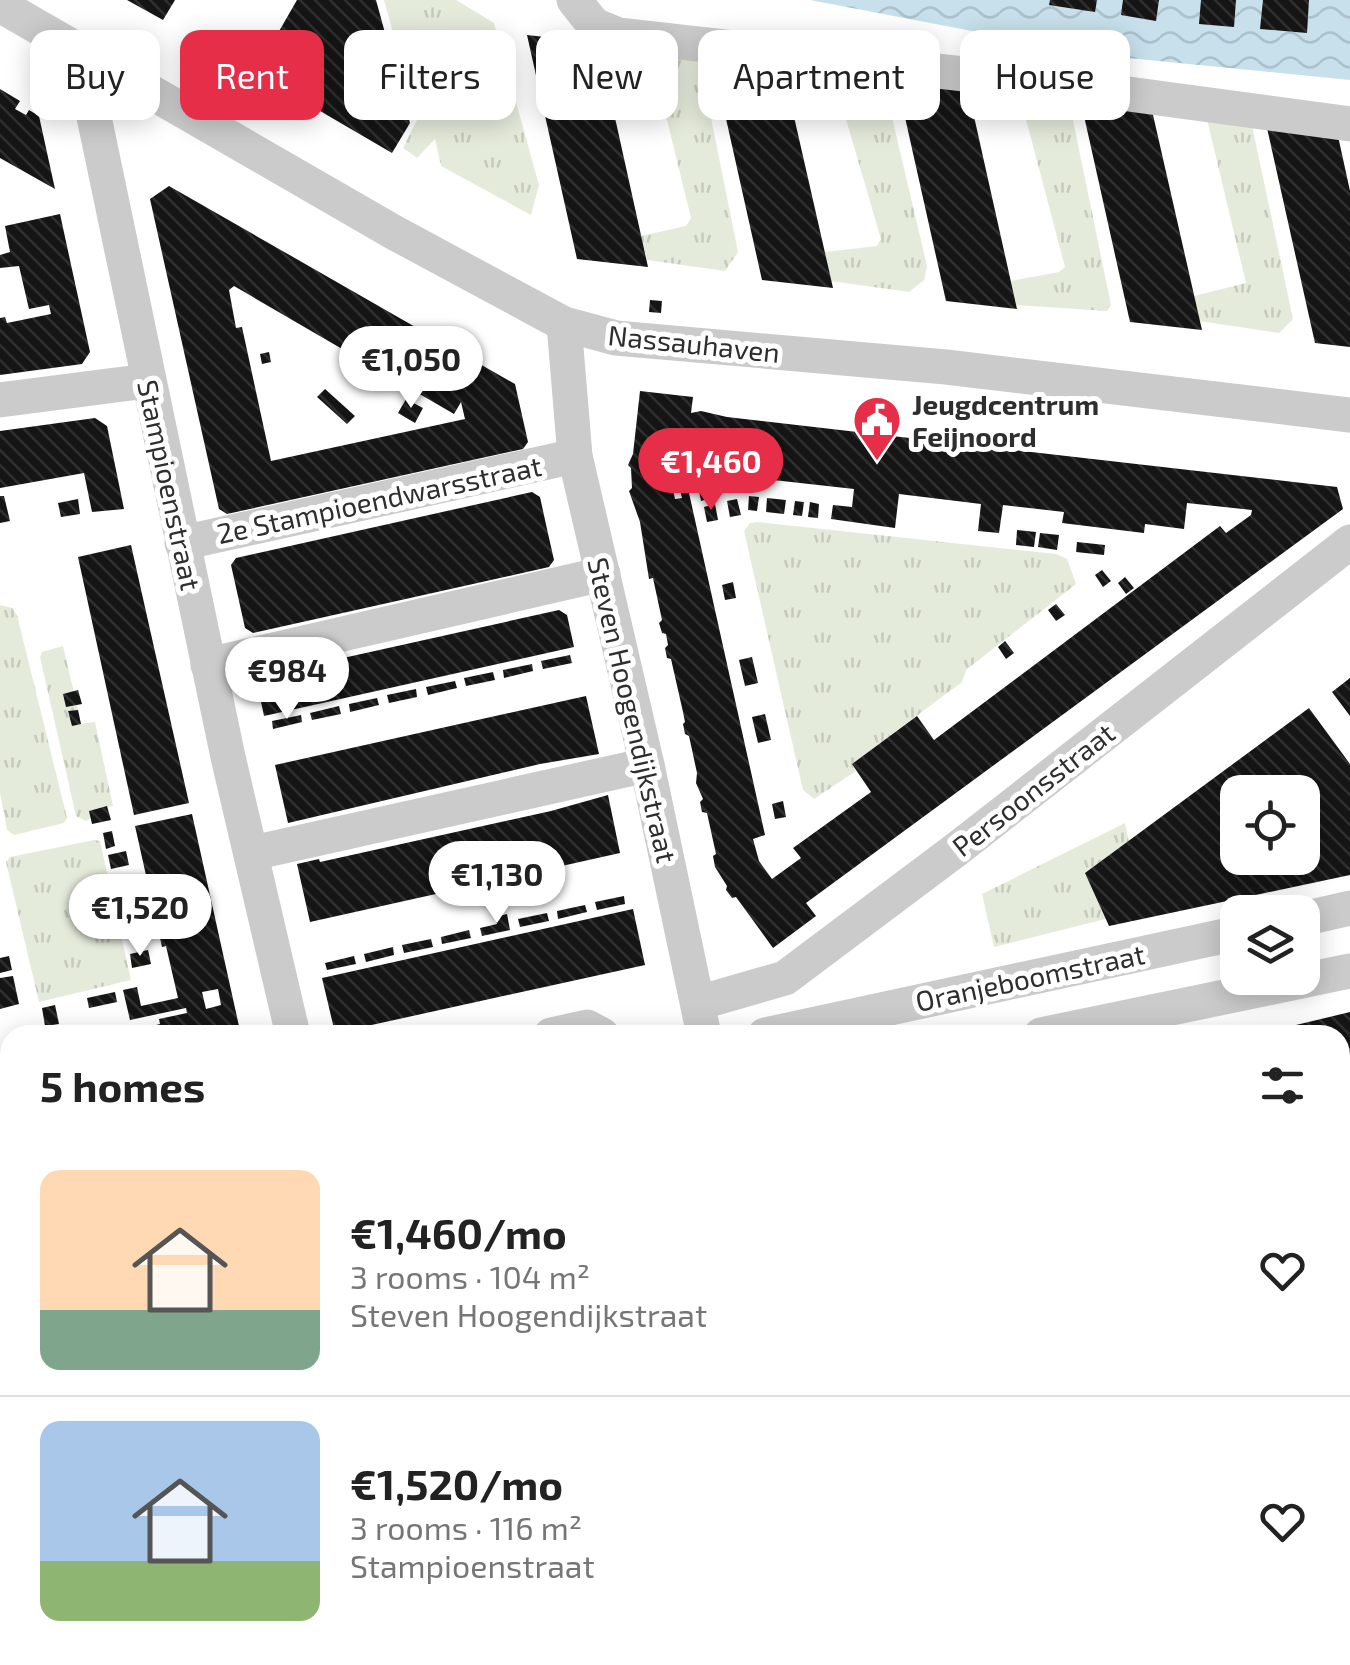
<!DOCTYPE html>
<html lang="en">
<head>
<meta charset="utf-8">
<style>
  body { margin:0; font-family:"Exo 2",sans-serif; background:#f2f2f2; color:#222; height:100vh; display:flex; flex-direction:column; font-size:38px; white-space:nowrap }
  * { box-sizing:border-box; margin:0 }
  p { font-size:32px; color:#767676 }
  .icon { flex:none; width:55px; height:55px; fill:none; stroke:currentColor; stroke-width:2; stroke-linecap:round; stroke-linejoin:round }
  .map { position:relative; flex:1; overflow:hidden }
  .details { position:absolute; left:0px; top:1025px; width:1350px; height:640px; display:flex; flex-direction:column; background:#fff; border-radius:30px 30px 0 0; box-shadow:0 5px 25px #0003 }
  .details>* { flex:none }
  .guide { position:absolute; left:30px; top:30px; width:1290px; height:90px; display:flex; gap:20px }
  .fabs { position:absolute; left:1220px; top:775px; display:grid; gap:20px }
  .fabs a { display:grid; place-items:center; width:100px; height:100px; border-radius:20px; background:#fff; box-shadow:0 5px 25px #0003; font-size:50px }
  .price { position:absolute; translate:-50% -85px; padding:0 22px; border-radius:35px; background:#fff; color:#222; font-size:32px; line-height:65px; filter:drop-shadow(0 2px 5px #0008) }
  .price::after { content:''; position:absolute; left:50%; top:60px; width:30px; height:22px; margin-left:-15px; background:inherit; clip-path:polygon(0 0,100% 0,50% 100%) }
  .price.on { background:#e62e48; color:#fff }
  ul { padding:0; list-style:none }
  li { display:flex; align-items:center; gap:30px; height:250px; padding:0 40px }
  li+li { border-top:2px solid #e0e0e0 }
  li span { display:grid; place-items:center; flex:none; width:280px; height:200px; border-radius:20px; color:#555 }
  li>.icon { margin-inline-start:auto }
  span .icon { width:120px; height:120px; fill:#fffc; stroke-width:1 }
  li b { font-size:42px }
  h2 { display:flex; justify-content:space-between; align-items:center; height:120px; padding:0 40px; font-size:42px }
  .pill { padding:0 35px; border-radius:20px; background:#fff; box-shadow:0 5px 25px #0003; font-size:35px; line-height:90px }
  .pill.on { background:#e62e48; color:#fff }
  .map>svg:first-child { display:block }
  .grass { fill:url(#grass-tufts) }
  .water { fill:url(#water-waves) }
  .building { fill:url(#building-back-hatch); fill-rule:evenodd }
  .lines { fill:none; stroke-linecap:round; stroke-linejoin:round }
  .minor { stroke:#cbcbcb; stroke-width:35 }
  .major { stroke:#a6a6a6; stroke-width:45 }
  .labels { text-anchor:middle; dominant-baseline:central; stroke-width:10; stroke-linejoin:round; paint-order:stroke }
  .street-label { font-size:28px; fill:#2e2e2e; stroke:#fff }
  .poi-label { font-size:28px; font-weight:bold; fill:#2e2e2e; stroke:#fff; text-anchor:start }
</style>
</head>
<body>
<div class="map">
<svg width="1350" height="1665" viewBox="0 0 1350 1665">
  <defs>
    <pattern id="grass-tufts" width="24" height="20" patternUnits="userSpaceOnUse" patternTransform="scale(2.5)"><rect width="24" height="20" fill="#e5ebdb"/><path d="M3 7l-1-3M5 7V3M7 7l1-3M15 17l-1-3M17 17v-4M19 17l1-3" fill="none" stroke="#c5cabc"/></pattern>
    <pattern id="water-waves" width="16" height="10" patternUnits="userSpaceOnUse" patternTransform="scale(2.5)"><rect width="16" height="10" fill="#c7e0eb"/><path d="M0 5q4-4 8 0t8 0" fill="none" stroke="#abc0ca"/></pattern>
    <pattern id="building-back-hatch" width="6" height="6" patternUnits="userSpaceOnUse" patternTransform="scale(2.5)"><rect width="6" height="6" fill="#151515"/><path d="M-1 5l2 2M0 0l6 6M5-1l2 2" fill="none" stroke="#2f2f2f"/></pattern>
  </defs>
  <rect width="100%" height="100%" fill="#fff"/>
  <g class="grass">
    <polygon points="384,0 456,0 494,23 539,185 531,215 441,166 435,139 417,158 403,148 417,120"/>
    <polygon points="649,47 697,48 738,252 725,271 647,260 641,236 686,226 691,218"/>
    <polygon points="831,68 882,75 927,266 924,280 909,292 831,281 825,252 877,246 881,239"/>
    <polygon points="1018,89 1068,96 1111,305 1107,311 1016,305 1011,281 1059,272 1065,267"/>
    <polygon points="1205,111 1250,116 1293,319 1279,333 1199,321 1194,296 1246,283"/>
    <polygon points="757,522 1056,554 1067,559 1076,584 966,670 962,682 852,764 856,771 814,799 803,790 744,531 750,523"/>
    <polygon points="0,605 12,608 17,615 67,818 64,823 14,835 7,830 0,793"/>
    <polygon points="63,646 78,710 69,712 72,725 95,722 113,806 90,811 91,818 86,821 76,816 40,657 42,652"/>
    <polygon points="1125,823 1135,870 1165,904 994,947 982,894"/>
    <polygon points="94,840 100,841 131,980 39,1002 6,862 10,857"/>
    <polygon points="1350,1175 1350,1385 1340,1387 1340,1177"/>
    <polygon points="1282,1655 1338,1655 1339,1658 1284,1665"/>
  </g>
  <polygon class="water" points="810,0 1350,0 1350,80 1098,55"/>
  <g class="building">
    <polygon points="127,0 175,0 163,20"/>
    <polygon points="297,0 376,0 399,84 394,93 403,98 410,123 392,153 255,73"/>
    <polygon points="1050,0 1097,0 1095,12 1049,5"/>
    <polygon points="1123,0 1159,0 1156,21 1121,15"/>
    <polygon points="1201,0 1236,0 1234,27 1199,24"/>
    <polygon points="1263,0 1309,0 1307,33 1260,29"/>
    <polygon points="527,35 598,43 606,78 612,77 614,85 608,86 648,267 577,259"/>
    <polygon points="712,56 782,64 833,288 762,280"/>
    <polygon points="896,77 967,85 1017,309 946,301"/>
    <polygon points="0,89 20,101 15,109 26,115 29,110 39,116 55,189 0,158"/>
    <polygon points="1080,98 1151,106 1202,330 1130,322"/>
    <polygon points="1265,119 1336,127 1350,191 1350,347 1315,343"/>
    <path d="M169 186 515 384 528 442 523 449 227 514 219 509 150 199ZM234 286 454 414 461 402 465 419 271 461 242 327 236 328 229 290Z"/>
    <polygon points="60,214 90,352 82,364 0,375 0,318 5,317 7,323 51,314 49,305 29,309 19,266 0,268 0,255 10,252 5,226"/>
    <polygon points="650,300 662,301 661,313 649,312"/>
    <polygon points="269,352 271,362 262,364 260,354"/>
    <polygon points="325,389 355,416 347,424 317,397"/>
    <path d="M640 391 693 397 691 413 701 411 727 417 1337 487 1343 509 806 903 816 916 773 948 736 897 732 898 726 890 727 886 715 867 713 856 716 854 707 813 702 812 700 802 703 799 696 783 697 773 689 736 685 734 683 724 685 722 683 712 671 659 667 658 665 648 668 645 666 634 662 633 659 623 662 620 653 578 649 579 640 522 629 491 632 488 631 468 628 465 633 454ZM673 451 709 455 707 468 746 472 747 477 854 489 852 507 833 505 831 519 895 528 899 494 981 504 978 531 999 533 1003 505 1064 512 1062 523 1144 533 1145 524 1184 529 1187 503 1252 510 1251 515 1226 533 1220 526 934 740 917 716 852 764 871 792 793 848 801 858 772 879 759 861 753 839 765 835 687 484 679 486 682 498 675 499 670 475Z"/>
    <polygon points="406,399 423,408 415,423 398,413"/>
    <polygon points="95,418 107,426 124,509 92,512 84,473 0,488 0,431"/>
    <polygon points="709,484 711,498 701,501 698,486"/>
    <polygon points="532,492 540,497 547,529 554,560 549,567 253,633 245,628 231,565 236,558"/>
    <polygon points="0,496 4,496 10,521 0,523"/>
    <polygon points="749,496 759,497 757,511 748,510"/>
    <polygon points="767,498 786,500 784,514 766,512"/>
    <polygon points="78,499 80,514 61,517 58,503"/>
    <polygon points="737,499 741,515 730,517 727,501"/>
    <polygon points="795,501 804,502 802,516 793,515"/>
    <polygon points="810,502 819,504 818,518 808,517"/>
    <polygon points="715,504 718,520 707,522 704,507"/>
    <polygon points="1017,530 1036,532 1034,547 1016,545"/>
    <polygon points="1040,533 1059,535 1057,550 1038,547"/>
    <polygon points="1077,542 1105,545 1104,555 1076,552"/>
    <polygon points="131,545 189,803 134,815 78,557"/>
    <polygon points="1102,570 1111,581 1103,587 1095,575"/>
    <polygon points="1125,577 1134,588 1126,594 1118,583"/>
    <polygon points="733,582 736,598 725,600 722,585"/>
    <polygon points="1056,604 1065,615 1056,621 1048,610"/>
    <polygon points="559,610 567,615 574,647 264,716 257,683 262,676"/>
    <polygon points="1005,641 1014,653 1006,659 998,647"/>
    <polygon points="570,655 572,663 543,669 541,661"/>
    <polygon points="752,657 758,683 745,686 739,660"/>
    <polygon points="532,664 533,671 504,678 503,670"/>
    <polygon points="493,672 495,680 466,686 464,678"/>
    <polygon points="1350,678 1350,716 1332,692"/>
    <polygon points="455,681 457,688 428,695 426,687"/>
    <polygon points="416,689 417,697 389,703 387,695"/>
    <polygon points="78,690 82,704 66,707 63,694"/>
    <polygon points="586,696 599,754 540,764 288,823 275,765"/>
    <polygon points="377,698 379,705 350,712 349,704"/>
    <polygon points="339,706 341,714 312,720 310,713"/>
    <path d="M1309 708 1350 764V875L1109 926 1085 873ZM1238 792H1302V858H1238Z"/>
    <polygon points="78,710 81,724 72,726 68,711"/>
    <polygon points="765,714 771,740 758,743 752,717"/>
    <polygon points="301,715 302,722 273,729 272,721"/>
    <polygon points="608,795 620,853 310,922 297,864 319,859 320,862 551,811"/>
    <polygon points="783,801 786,817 775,819 772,804"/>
    <polygon points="107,806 111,820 92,824 89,811"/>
    <path d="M192 814 241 1035H118L160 1024 159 1019 187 1013 186 1008 130 1020 123 990 137 987 141 1006 178 998 166 946 162 947 135 826ZM218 989 221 1005 206 1009 202 992Z"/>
    <polygon points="112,831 115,846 106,849 103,833"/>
    <polygon points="126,851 129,865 111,869 108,855"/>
    <polygon points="624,896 625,904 597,910 595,902"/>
    <polygon points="127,899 133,926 124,928 117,901"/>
    <polygon points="585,905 587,912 558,919 557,911"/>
    <polygon points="633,909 645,965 335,1033 322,978"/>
    <polygon points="547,913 549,921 520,927 518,919"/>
    <polygon points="507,914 510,930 482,936 480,928 497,924 495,917"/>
    <polygon points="469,930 471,938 442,944 441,937"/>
    <polygon points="431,939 433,947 404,953 402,945"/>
    <polygon points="393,947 394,955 366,962 364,954"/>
    <polygon points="148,950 151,964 132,968 130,954"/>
    <polygon points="9,956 12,970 0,973 0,958"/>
    <polygon points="354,956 356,964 327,970 325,963"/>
    <polygon points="13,976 19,1004 0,1009 0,978"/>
    <polygon points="115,992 117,1002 89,1008 87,998"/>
    <polygon points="55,1005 59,1024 45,1026 42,1008"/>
    <polygon points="1350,1012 1350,1067 1340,1069 1340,1035 1255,1035"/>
    <polygon points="109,1028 111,1035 84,1035 83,1033"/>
    <polygon points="10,1062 10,1111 0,1114 0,1064"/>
    <polygon points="1350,1552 1350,1615 1340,1616 1340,1554"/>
    <polygon points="964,1655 1037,1655 1019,1665 957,1665"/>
    <polygon points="1057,1655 1108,1655 1108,1657 1058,1665"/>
    <polygon points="1254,1655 1265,1655 1267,1665 1256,1665"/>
  </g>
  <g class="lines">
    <g class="minor">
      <polyline points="574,0 594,25 618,35 1062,85 1350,124"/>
      <polyline points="0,5 395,233 564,324 616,338 946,367 1350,415"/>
      <polyline points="80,50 228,757 293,1035"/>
      <polyline points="564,324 575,456 647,765 704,1035"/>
      <polyline points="0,400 147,381"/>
      <polyline points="182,543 575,456"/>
      <polyline points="208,665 603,574"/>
      <polyline points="253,853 647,765"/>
      <polyline points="1302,919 1350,908"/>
      <polyline points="698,1003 785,978 957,849 1350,542"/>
      <polyline points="551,1035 587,1027 602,1035"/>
      <polyline points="765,1035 1238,933"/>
      <polyline points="1041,1035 1350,971"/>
      <polyline points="0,1202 10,1199"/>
      <polyline points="0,1259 10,1257"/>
      <polyline points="845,1655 847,1665"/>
    </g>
    <g class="major">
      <polyline points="1340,1424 1350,1422"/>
      <polyline points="1340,1472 1350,1470"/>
      <polyline points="0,1596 7,1632 6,1665"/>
      <polyline points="116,1665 169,1655"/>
      <polyline points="374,1665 422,1655"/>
    </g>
  </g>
  <defs>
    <g id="civic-pin" transform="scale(2.5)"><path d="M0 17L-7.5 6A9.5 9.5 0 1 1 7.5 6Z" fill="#e62e48" stroke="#fff"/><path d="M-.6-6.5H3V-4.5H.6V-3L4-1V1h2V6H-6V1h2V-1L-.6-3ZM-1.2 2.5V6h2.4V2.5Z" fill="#fff"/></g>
  </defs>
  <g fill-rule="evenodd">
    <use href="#civic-pin" x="877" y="420"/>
  </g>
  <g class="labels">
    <g class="street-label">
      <text transform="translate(694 343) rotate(6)">Nassauhaven</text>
      <text transform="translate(170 485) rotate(78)">Stampioenstraat</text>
      <text transform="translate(379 499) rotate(-12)">2e Stampioendwarsstraat</text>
      <text transform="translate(633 710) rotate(77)">Steven Hoogendijkstraat</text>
      <text transform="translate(1033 789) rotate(-38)">Persoonsstraat</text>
      <text transform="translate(1030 977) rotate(-12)">Oranjeboomstraat</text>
    </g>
    <g class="poi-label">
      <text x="912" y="404">Jeugdcentrum<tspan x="912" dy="32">Feijnoord</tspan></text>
    </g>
  </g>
</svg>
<div class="fabs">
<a><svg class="icon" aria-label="locate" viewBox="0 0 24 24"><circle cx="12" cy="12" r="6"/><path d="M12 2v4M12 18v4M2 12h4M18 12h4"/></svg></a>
<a><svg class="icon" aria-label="layers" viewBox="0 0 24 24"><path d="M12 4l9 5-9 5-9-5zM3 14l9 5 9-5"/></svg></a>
</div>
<b class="price" style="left:411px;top:411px">€1,050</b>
<b class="price on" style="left:711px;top:513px">€1,460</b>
<b class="price" style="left:287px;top:722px">€984</b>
<b class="price" style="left:497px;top:926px">€1,130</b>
<b class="price" style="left:140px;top:959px">€1,520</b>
<div class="guide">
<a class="pill">Buy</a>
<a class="pill on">Rent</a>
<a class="pill">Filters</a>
<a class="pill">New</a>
<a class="pill">Apartment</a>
<a class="pill">House</a>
</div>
<section class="details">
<h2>5 homes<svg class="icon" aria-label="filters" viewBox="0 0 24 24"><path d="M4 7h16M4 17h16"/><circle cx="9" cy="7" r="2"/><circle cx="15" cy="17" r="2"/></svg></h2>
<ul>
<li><span style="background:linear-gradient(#ffd9b3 70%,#7fa58c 0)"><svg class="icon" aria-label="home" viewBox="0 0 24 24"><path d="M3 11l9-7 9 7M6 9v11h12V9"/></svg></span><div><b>€1,460/mo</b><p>3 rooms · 104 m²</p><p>Steven Hoogendijkstraat</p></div><svg class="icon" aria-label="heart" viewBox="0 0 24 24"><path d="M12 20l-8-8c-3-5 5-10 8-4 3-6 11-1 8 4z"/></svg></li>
<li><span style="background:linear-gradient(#a9c7e8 70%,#8fb573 0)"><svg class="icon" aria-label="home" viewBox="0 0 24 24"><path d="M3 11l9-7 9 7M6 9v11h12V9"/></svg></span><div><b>€1,520/mo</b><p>3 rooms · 116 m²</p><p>Stampioenstraat</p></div><svg class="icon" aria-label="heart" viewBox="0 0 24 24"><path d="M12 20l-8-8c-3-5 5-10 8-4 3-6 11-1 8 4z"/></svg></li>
</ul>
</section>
</div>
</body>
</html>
